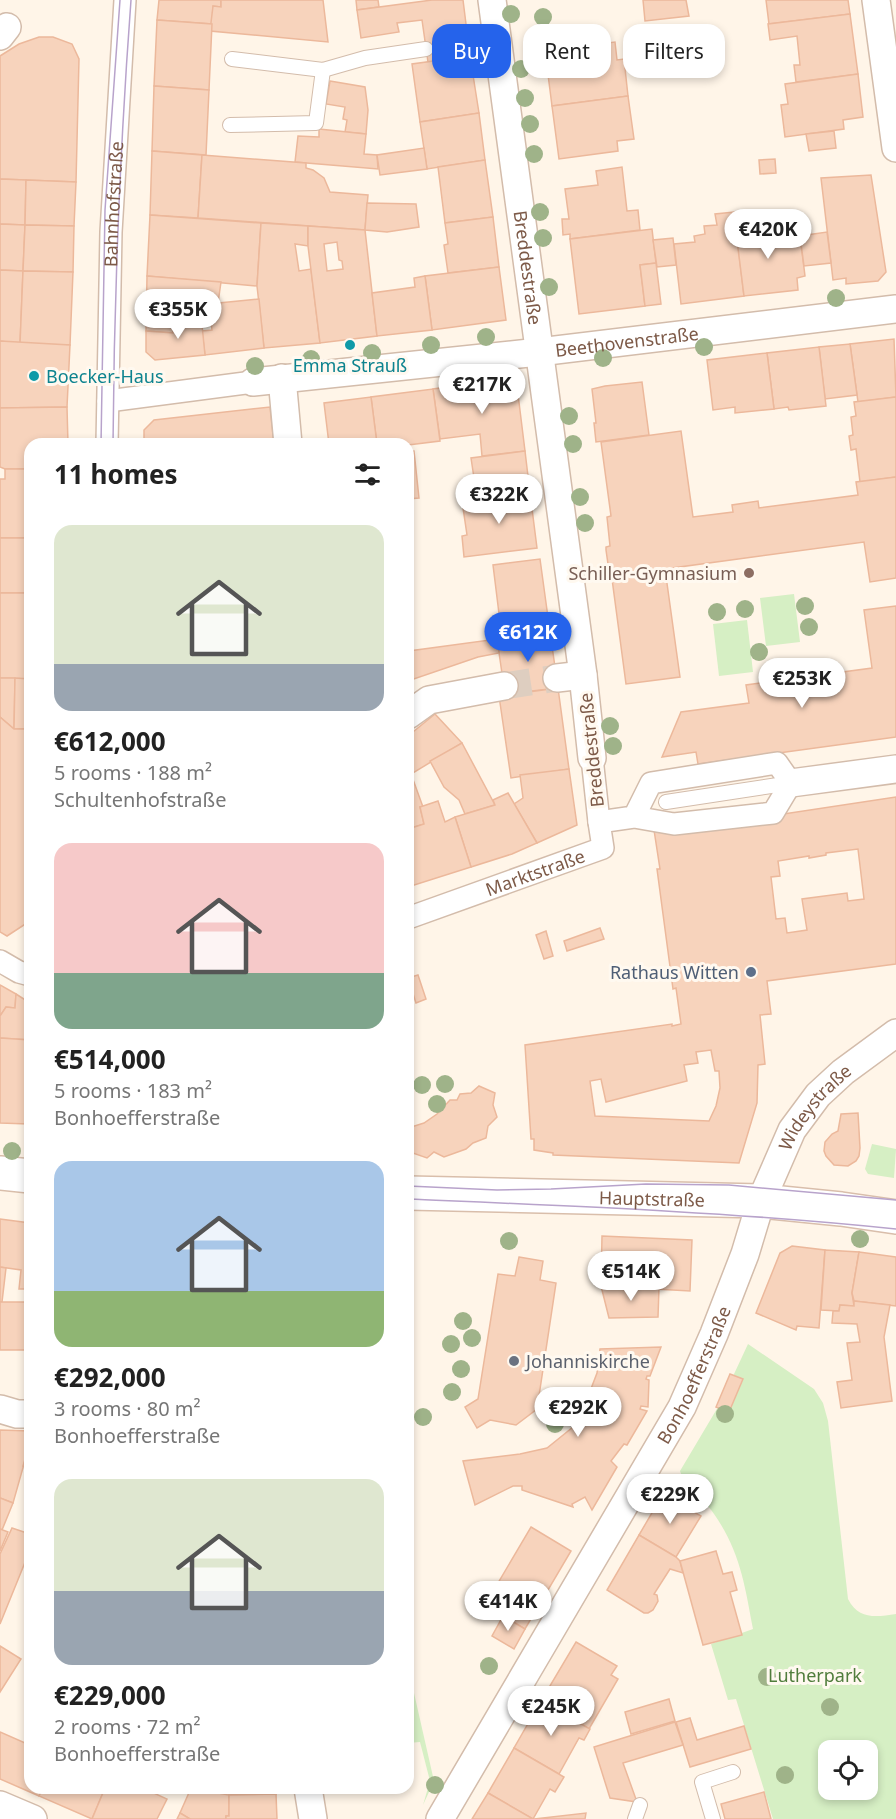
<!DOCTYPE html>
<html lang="en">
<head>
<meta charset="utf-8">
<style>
  body { margin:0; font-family:"Noto Sans",sans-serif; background:#f2f2f2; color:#222; height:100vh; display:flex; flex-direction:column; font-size:22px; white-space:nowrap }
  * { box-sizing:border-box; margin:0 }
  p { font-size:20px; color:#767676 }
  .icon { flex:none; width:33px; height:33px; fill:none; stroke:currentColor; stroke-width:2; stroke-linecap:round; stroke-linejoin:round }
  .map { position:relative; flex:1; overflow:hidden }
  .panel { position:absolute; left:24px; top:438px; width:390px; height:1356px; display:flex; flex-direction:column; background:#fff; border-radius:18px; box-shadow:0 3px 9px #0003 }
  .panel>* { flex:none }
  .banner { position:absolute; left:432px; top:24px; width:374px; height:54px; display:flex; gap:12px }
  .tools { position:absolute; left:818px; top:1740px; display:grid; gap:12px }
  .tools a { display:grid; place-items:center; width:60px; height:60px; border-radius:12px; background:#fff; box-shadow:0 3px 9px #0003; font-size:30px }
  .price { position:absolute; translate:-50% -51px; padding:0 14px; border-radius:21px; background:#fff; color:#222; font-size:20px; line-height:39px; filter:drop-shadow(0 2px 3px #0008) }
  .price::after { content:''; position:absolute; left:50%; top:36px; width:18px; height:14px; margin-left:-9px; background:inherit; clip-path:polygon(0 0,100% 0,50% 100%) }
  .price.on { background:#2563eb; color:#fff }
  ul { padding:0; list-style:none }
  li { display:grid; align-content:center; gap:12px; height:318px; padding:0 30px }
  li span { display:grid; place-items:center; height:186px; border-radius:18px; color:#555 }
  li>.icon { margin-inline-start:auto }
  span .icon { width:108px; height:108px; fill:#fffc; stroke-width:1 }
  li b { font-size:26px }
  h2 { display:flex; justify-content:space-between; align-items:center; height:72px; padding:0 30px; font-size:26px }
  .chip { padding:0 21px; border-radius:18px; background:#fff; box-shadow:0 3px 9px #0003; font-size:21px; line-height:54px }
  .chip.on { background:#2563eb; color:#fff }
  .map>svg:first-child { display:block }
  .green { fill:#d6efc4; fill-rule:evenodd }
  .building { fill:#f7d3bc; stroke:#ecb89b; stroke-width:1.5; fill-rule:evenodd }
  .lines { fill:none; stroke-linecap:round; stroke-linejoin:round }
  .minor-tunnel { stroke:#decec0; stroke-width:27; stroke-dasharray:27 14; stroke-linecap:butt }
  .service-casing { stroke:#d3bcab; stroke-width:16 }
  .pedestrian-casing { stroke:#d3bcab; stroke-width:24 }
  .minor-casing { stroke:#d3bcab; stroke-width:30 }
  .secondary-casing { stroke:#d9beab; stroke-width:36 }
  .service { stroke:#fff; stroke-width:14 }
  .pedestrian { stroke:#fff; stroke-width:21 }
  .minor { stroke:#fff; stroke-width:27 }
  .secondary { stroke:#fff; stroke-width:33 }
  .tram { stroke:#b8a3cb; stroke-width:1.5 }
  .tree { fill:#9fb389 }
  .culture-dot { fill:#0f9aa8; stroke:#fff9f0; stroke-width:2 }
  .education-dot { fill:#8d6e63; stroke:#fff9f0; stroke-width:2 }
  .service-dot { fill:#5c6f8a; stroke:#fff9f0; stroke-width:2 }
  .worship-dot { fill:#6b7280; stroke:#fff9f0; stroke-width:2 }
  .labels { text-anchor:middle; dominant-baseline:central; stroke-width:6; stroke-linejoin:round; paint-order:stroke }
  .street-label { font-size:18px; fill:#7d5a48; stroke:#fff9f0 }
  .culture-label { font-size:18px; fill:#0d838f; stroke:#fff9f0 }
  .education-label { font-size:18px; fill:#785e54; stroke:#fff9f0; text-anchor:end }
  .service-label { font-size:18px; fill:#4e5e75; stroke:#fff9f0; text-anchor:end }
  .worship-label { font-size:18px; fill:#5b616d; stroke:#fff9f0; text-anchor:start }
  .park-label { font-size:18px; fill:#507d3c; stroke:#fff9f0 }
</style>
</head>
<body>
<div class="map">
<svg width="896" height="1819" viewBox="0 0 896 1819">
  <rect width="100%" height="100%" fill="#fff5e8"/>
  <g class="green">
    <polygon points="794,594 800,642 766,646 760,598"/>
    <polygon points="747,620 753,672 719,676 713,624"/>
    <polygon points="872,1144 896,1149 894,1178 868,1174 865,1169"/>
    <path d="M748 1344 814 1389 823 1403 828 1421 848 1599C859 1620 876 1617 896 1614V1819H773L736 1699 728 1700 711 1644 753 1629C745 1586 740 1551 714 1514 707 1503 696 1497 688 1488 684 1483 682 1476 680 1471L721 1402ZM828 1750H867V1790H828Z"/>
    <polygon points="409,1671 434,1781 423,1805 430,1781 420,1742 408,1743"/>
  </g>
  <g class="building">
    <polygon points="159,0 221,0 221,7 213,6 212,24 157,20"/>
    <polygon points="221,0 323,0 328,42 210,31 213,6 221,7"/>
    <polygon points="356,0 378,0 379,7 357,10"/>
    <polygon points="432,0 463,0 470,56 428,62 422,20 397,23 399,32 361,38 357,10"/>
    <polygon points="643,0 686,0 689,16 645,21"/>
    <polygon points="766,0 848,0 850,14 769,24"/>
    <polygon points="850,14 858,74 796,82 794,65 800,65 797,36 770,40 768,24"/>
    <polygon points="157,20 212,24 209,90 154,86"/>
    <polygon points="39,37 53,37 72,44 79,59 76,182 0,179 0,56 19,44"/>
    <polygon points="615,42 617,60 624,59 628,96 552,106 545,51"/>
    <polygon points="470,56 479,113 420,122 412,64"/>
    <polygon points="858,74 863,117 843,120 844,129 785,137 781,105 788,104 785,84"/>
    <polygon points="330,81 365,87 368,110 366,134 345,132 347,120 343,119 345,107 326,104"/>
    <polygon points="154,86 209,90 206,155 152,151"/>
    <polygon points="628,96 634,139 617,141 618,151 559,159 552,106"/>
    <polygon points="479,113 485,160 427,169 420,122"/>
    <polygon points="319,129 366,134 364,154 377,155 378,169 295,162 298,136 319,137"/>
    <polygon points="834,131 836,148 809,151 806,134"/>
    <polygon points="424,148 427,169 380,175 377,155"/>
    <polygon points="152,151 202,155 198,218 150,215"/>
    <polygon points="202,155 306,163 306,168 313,170 324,178 330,192 368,195 365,230 198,218"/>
    <polygon points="775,159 776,173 760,174 759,160"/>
    <polygon points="485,160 493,217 445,223 438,167"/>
    <polygon points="622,167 627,211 638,210 640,230 570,239 570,234 563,235 562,219 569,219 565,189 598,185 596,171"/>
    <polygon points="871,175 886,272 878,281 846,284 846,278 833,280 821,178"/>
    <polygon points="0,179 26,180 25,225 0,224"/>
    <polygon points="26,180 76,182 74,226 25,225"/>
    <polygon points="367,203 416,204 419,227 387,232 365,230"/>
    <polygon points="734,212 744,296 681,304 674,244 695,242 694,236 705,234 704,226 717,225 715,214"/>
    <polygon points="751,214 754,237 760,236 760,233 783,230 784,238 800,236 805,276 797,278 798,290 744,296 734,216"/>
    <polygon points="150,215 261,223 257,286 147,276"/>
    <polygon points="493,217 499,267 448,273 444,245 448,244 445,223"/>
    <polygon points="261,223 308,226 308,246 295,244 299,271 311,269 320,343 264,348 257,286"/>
    <polygon points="0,224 25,225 23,271 0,270"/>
    <polygon points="25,225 74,226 73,272 23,271"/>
    <path d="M308 226 365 230 377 336 320 343 308 246ZM337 242 339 260 342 261 343 269 327 271 324 244Z"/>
    <polygon points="652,229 656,263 640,265 645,306 579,314 570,239"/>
    <polygon points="827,232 831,263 804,266 800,236"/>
    <polygon points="673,238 676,265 657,267 653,240"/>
    <polygon points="656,263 661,304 645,306 640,265"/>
    <polygon points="499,267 506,320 432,330 425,276"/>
    <polygon points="0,270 23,271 20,344 0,341"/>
    <polygon points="23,271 73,272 70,345 20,344"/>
    <polygon points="147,276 221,282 218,303 209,304 173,301 173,333 146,331"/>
    <polygon points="425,276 432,330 377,336 372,293 415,287 414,278"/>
    <polygon points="259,299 264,348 205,355 202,331 212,330 209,304"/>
    <polygon points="201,315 205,355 155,360 146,352 146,331 173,333 174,317"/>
    <polygon points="894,339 896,397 858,402 850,344"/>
    <polygon points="0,341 70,345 67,407 0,408"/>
    <polygon points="850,344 857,395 825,399 819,347"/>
    <polygon points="819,347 826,406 789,410 788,407 774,409 767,353"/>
    <polygon points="767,353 774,409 735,413 735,407 713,410 707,360"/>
    <polygon points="516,378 525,451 482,456 480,434 440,439 433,389"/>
    <polygon points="642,382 649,435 596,442 594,423 596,423 592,389 605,386"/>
    <polygon points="433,389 440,441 408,445 377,444 371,397"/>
    <polygon points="371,397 377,444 329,444 324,403"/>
    <polygon points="896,397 896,477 860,482 856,449 851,450 849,436 853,435 851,417 856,416 854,402"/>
    <polygon points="67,407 68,444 30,444 30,469 5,469 0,467 0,408"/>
    <polygon points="270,407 274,444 144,444 144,430 154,420"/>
    <polygon points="681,431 693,517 733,512 732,505 758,501 759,508 858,495 856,482 896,477 896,578 870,582 864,542 665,569 680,677 626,684 610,564 608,564 606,550 606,547 610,546 607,517 611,516 601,442"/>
    <polygon points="414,451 419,498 408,499 408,452"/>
    <polygon points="525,451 530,493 470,500 468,479 474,478 471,458"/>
    <polygon points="5,469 30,469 30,538 0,538 0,479 5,479"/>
    <polygon points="530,493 537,548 464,557 462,536 467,535 462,501"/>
    <rect x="0" y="538" width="30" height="55"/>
    <polygon points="540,559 550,632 502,638 493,565"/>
    <polygon points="0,593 30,593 30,679 0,678"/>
    <polygon points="896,606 896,737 698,764 696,752 662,757 681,712 749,703 746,685 872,668 864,610"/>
    <polygon points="550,632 558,688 505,694 497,639"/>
    <polygon points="497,639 499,653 478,657 408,681 409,651"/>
    <polygon points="0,678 15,678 14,729 0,717"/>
    <polygon points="15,678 30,679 30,729 14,729"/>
    <polygon points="558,688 569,769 511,778 499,696"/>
    <polygon points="435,714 462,743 408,776 408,736"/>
    <polygon points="0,717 14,729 30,729 30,921 7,936 0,932"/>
    <polygon points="462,743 495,805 465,814 459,800 444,787 430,761"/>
    <polygon points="569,769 577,825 537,843 514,804 523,798 520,775"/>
    <polygon points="411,774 423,807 420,807 424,824 408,829 408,776"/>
    <polygon points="508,793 537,843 512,854 471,867 455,817 495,805 493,800"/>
    <path d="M896 797V964L767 981 771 1014 760 1015 765 1064 758 1065 757 1103 739 1163 553 1155V1153L534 1150V1139H531L525 1045 672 1024V1026L681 1024 676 988 673 989 657 869H660L654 830 744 820ZM858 849 864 899 848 901 847 893 802 899 807 930 787 933 785 918 776 919 771 877 780 876 778 861 809 856V858L826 855V853ZM711 1050 715 1071H719L720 1088 716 1106 709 1121 595 1116 590 1081 601 1079 606 1102 687 1081 684 1065 698 1063 696 1052Z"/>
    <polygon points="438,801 445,822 455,817 471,867 408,887 408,829 424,824 420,807"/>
    <polygon points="600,928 604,939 567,951 564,941"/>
    <polygon points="546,931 553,956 544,959 536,935"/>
    <polygon points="418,975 426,999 416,1003 408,978"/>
    <polygon points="0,985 16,994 15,1008 6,1007 0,1016"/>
    <polygon points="16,994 30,1003 30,1040 0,1038 0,1016 6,1007 15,1008"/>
    <polygon points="0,1038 30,1040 30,1096 28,1124 0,1123"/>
    <polygon points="479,1086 495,1093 493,1105 497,1117 488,1126 486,1138 473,1143 466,1149 444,1157 434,1152 427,1158 413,1153 408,1156 408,1128 424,1123 437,1114 450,1100 457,1100 460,1094 471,1093"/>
    <polygon points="858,1113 860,1148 859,1156 856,1161 848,1166 834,1165 826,1156 824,1151 825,1142 832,1134 838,1131 841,1114"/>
    <polygon points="0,1219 30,1223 29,1289 19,1289 21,1270 0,1267"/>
    <polygon points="602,1236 692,1240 690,1291 601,1286"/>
    <polygon points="792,1246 825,1250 819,1328 797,1326 796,1330 756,1313 780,1253"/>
    <polygon points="825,1250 859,1252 852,1293 854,1306 840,1305 839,1311 821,1310"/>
    <polygon points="859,1252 896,1257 896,1306 854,1301 852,1293"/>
    <polygon points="519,1257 543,1261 540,1280 556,1283 537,1409 516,1425 490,1420 477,1428 465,1407 478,1399 498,1274 515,1276"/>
    <polygon points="0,1267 6,1268 2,1302 0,1302"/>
    <polygon points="30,1284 29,1350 0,1350 0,1302 28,1302"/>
    <polygon points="601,1286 659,1288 658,1317 609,1318"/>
    <polygon points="854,1301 890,1305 884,1337 892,1401 841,1408 837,1382 852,1380 847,1343 860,1342 857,1324 832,1323 833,1311 839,1311 840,1305 854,1306"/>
    <polygon points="661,1347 650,1376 647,1376 646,1379 649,1380 648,1407 641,1406 640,1409 647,1411 627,1445 624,1444 611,1461 617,1467 592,1510 585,1497 572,1504 573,1507 522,1490 522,1486 513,1486 475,1505 463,1461 520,1454 547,1448 573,1427 579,1420 597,1373 600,1349"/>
    <polygon points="730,1374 743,1379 729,1412 716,1407"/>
    <polygon points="0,1430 30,1431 30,1443 13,1503 0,1498"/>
    <polygon points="30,1443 30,1466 23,1466"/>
    <polygon points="663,1494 701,1516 676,1557 639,1535"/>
    <polygon points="0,1498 13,1503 2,1530 0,1529"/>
    <polygon points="531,1527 571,1551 525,1629 485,1605"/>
    <polygon points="12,1528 30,1534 30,1550 0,1624 0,1554"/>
    <polygon points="0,1529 8,1532 0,1551"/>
    <polygon points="639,1535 676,1557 680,1561 683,1573 670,1569 654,1594 657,1595 658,1601 653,1610 648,1613 644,1613 607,1590"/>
    <polygon points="716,1551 723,1574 732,1572 737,1590 730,1592 742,1635 703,1645 680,1561"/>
    <polygon points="503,1616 525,1629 514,1649 492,1636"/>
    <polygon points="576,1642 617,1666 611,1675 618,1679 589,1729 541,1701"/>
    <polygon points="0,1646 21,1659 0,1692"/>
    <polygon points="669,1699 675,1721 631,1734 625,1712"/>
    <polygon points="541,1701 590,1729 584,1740 579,1738 559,1774 514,1748"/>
    <polygon points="690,1718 697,1740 744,1726 751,1749 690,1767 676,1722"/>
    <polygon points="675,1722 683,1745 623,1763 637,1802 610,1798 594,1747"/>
    <polygon points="0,1732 25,1743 27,1738 30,1739 30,1788 43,1788 39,1796 0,1779"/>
    <polygon points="514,1748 564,1777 555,1792 550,1789 533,1819 488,1793"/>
    <polygon points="43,1788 105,1788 92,1819 39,1796"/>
    <polygon points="105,1788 148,1788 147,1790 167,1799 157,1819 92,1819"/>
    <polygon points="191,1788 229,1795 229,1816 226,1816 226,1819 190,1819 180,1813"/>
    <polygon points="227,1788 275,1788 276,1794 229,1795"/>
    <polygon points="362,1788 389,1788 364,1793"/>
    <polygon points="764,1792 771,1819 725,1819 721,1804"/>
    <polygon points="488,1793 533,1819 472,1819"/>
    <polygon points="276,1794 277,1819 226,1819 226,1816 229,1816 229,1795"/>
    <polygon points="180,1813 190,1819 177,1819"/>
    <polygon points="586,1813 585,1819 534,1819"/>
  </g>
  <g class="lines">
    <polyline class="minor-tunnel" points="504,686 557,678"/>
    <g class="service-casing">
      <g id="service">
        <polyline points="469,43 497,39"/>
        <polyline points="232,59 323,70 365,58 426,49"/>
        <polyline points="230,125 316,123 323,70"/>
        <polyline points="666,802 791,783"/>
        <polyline points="635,1819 640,1805"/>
        <polyline points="713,1819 702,1782 733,1772"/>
      </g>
    </g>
    <g class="pedestrian-casing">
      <g id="pedestrian">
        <polyline points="108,401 253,382"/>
        <path id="s1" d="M107 444 111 232 125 0"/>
        <polyline points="592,758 599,822"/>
        <path id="s2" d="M408 918 603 848 599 822 634 817 674 824 773 813 791 783 777 763 651 783 634 817"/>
        <polyline points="0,961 19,972 30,975"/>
      </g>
    </g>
    <g class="minor-casing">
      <g id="minor">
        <path id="s3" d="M492 0 583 675 592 758"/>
        <polyline points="876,0 896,148"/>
        <polyline points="0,36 7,27"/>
        <polyline points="282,378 288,444"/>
        <path id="s4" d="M253 382 539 352 896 309"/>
        <polyline points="557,678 583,675"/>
        <polyline points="408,715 429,700 504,686"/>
        <polyline points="791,783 896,769"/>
        <polyline points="0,1409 17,1414 30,1414"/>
        <polyline points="308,1788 313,1819"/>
        <polyline points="0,1805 33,1819"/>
        <path id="s5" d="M440 1819 682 1407 714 1334 745 1254 761 1201 792 1130 818 1095 843 1072 896 1033"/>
      </g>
    </g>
    <g class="secondary-casing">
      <g id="secondary">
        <polyline points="0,1173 30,1176"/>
        <path id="s6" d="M408 1193 761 1201 841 1209 896 1217"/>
      </g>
    </g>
    <use href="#service" class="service"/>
    <use href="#pedestrian" class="pedestrian"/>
    <use href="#minor" class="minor"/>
    <use href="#secondary" class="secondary"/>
    <g class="tram">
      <polyline points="101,444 105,210 120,0"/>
      <path d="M113 444C114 296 120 148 131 0"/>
      <polyline points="408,1186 497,1190 551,1189 646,1184 729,1185 896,1200"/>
      <path d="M408 1199C571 1206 734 1212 896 1229"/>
    </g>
  </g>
  <g class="tree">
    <circle cx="511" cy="14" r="9"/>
    <circle cx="543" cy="17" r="9"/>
    <circle cx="521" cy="69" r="9"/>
    <circle cx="525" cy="98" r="9"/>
    <circle cx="530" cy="124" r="9"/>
    <circle cx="534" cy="154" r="9"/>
    <circle cx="540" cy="212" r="9"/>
    <circle cx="543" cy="238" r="9"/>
    <circle cx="549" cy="287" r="9"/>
    <circle cx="836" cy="298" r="9"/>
    <circle cx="486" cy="337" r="9"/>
    <circle cx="431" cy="345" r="9"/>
    <circle cx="704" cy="347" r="9"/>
    <circle cx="372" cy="353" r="9"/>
    <circle cx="603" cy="358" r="9"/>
    <circle cx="311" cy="359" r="9"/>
    <circle cx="255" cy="366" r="9"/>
    <circle cx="569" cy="416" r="9"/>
    <circle cx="573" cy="444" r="9"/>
    <circle cx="580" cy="497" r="9"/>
    <circle cx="585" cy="523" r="9"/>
    <circle cx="805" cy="606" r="9"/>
    <circle cx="745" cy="609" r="9"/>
    <circle cx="717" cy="612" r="9"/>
    <circle cx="809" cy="627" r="9"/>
    <circle cx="759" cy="652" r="9"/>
    <circle cx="610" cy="726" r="9"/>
    <circle cx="613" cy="746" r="9"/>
    <circle cx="445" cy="1084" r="9"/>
    <circle cx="422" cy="1085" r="9"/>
    <circle cx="437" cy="1104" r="9"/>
    <circle cx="12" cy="1151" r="9"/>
    <circle cx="860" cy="1239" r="9"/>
    <circle cx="509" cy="1241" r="9"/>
    <circle cx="463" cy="1321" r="9"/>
    <circle cx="472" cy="1338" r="9"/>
    <circle cx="451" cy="1344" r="9"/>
    <circle cx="461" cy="1369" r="9"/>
    <circle cx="452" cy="1392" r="9"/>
    <circle cx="725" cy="1414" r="9"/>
    <circle cx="423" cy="1417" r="9"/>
    <circle cx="555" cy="1424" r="9"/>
    <circle cx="489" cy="1666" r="9"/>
    <circle cx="767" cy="1677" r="9"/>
    <circle cx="830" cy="1707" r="9"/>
    <circle cx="785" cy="1775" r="9"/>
    <circle cx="435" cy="1785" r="9"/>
  </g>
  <g class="culture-dot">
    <circle cx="350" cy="345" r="6"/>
    <circle cx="34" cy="376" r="6"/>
  </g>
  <circle class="education-dot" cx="749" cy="573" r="6"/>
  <circle class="service-dot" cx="751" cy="972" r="6"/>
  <circle class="worship-dot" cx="514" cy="1361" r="6"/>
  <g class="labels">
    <g class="street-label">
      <text stroke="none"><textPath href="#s1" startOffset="240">Bahnhofstraße</textPath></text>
      <text stroke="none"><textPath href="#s3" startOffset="270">Breddestraße</textPath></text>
      <text stroke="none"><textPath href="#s4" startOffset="376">Beethovenstraße</textPath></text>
      <text transform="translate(591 750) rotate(-96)">Breddestraße</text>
      <text stroke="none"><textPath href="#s2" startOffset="135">Marktstraße</textPath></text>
      <text stroke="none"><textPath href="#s5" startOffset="808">Wideystraße</textPath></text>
      <text stroke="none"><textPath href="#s6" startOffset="244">Hauptstraße</textPath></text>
      <text stroke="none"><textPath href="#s5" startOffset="512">Bonhoefferstraße</textPath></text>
    </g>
    <g class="culture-label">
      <text x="350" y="365">Emma Strauß</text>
      <text x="46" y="376" text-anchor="start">Boecker-Haus</text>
    </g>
    <g class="education-label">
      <text x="737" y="573">Schiller-Gymnasium</text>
    </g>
    <g class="service-label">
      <text x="739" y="972">Rathaus Witten</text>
    </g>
    <g class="worship-label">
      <text x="526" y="1361">Johanniskirche</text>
    </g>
    <g class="park-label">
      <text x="815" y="1675">Lutherpark</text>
    </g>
  </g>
</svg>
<div class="tools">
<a><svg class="icon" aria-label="locate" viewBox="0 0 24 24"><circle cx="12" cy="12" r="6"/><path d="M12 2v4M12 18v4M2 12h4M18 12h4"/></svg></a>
</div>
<b class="price" style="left:768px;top:260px">€420K</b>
<b class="price" style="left:178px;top:340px">€355K</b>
<b class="price" style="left:482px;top:415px">€217K</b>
<b class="price" style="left:499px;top:525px">€322K</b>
<b class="price on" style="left:528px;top:663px">€612K</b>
<b class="price" style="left:802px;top:709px">€253K</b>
<b class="price" style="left:631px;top:1302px">€514K</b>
<b class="price" style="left:578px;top:1438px">€292K</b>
<b class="price" style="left:670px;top:1525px">€229K</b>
<b class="price" style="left:508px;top:1632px">€414K</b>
<b class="price" style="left:551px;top:1737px">€245K</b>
<div class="banner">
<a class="chip on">Buy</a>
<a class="chip">Rent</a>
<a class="chip">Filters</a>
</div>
<section class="panel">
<h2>11 homes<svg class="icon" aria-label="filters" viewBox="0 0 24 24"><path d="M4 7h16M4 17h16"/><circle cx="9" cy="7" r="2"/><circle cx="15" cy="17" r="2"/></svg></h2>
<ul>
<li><span style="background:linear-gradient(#dfe7d0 75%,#9aa5b1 0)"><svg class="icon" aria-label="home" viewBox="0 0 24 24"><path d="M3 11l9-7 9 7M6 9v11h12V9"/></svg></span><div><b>€612,000</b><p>5 rooms · 188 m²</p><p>Schultenhofstraße</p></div></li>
<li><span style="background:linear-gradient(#f6c9c9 70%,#7fa58c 0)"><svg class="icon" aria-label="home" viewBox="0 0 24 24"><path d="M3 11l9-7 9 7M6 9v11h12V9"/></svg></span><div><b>€514,000</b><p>5 rooms · 183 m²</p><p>Bonhoefferstraße</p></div></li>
<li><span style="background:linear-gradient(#a9c7e8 70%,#8fb573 0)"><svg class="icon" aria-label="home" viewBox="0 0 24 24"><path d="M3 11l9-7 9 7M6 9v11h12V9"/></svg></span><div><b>€292,000</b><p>3 rooms · 80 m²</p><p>Bonhoefferstraße</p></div></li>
<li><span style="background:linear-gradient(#dfe7d0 60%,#9aa5b1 0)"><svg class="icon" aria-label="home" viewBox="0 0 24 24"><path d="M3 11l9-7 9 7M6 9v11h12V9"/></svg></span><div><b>€229,000</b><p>2 rooms · 72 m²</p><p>Bonhoefferstraße</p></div></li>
</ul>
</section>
</div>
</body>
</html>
